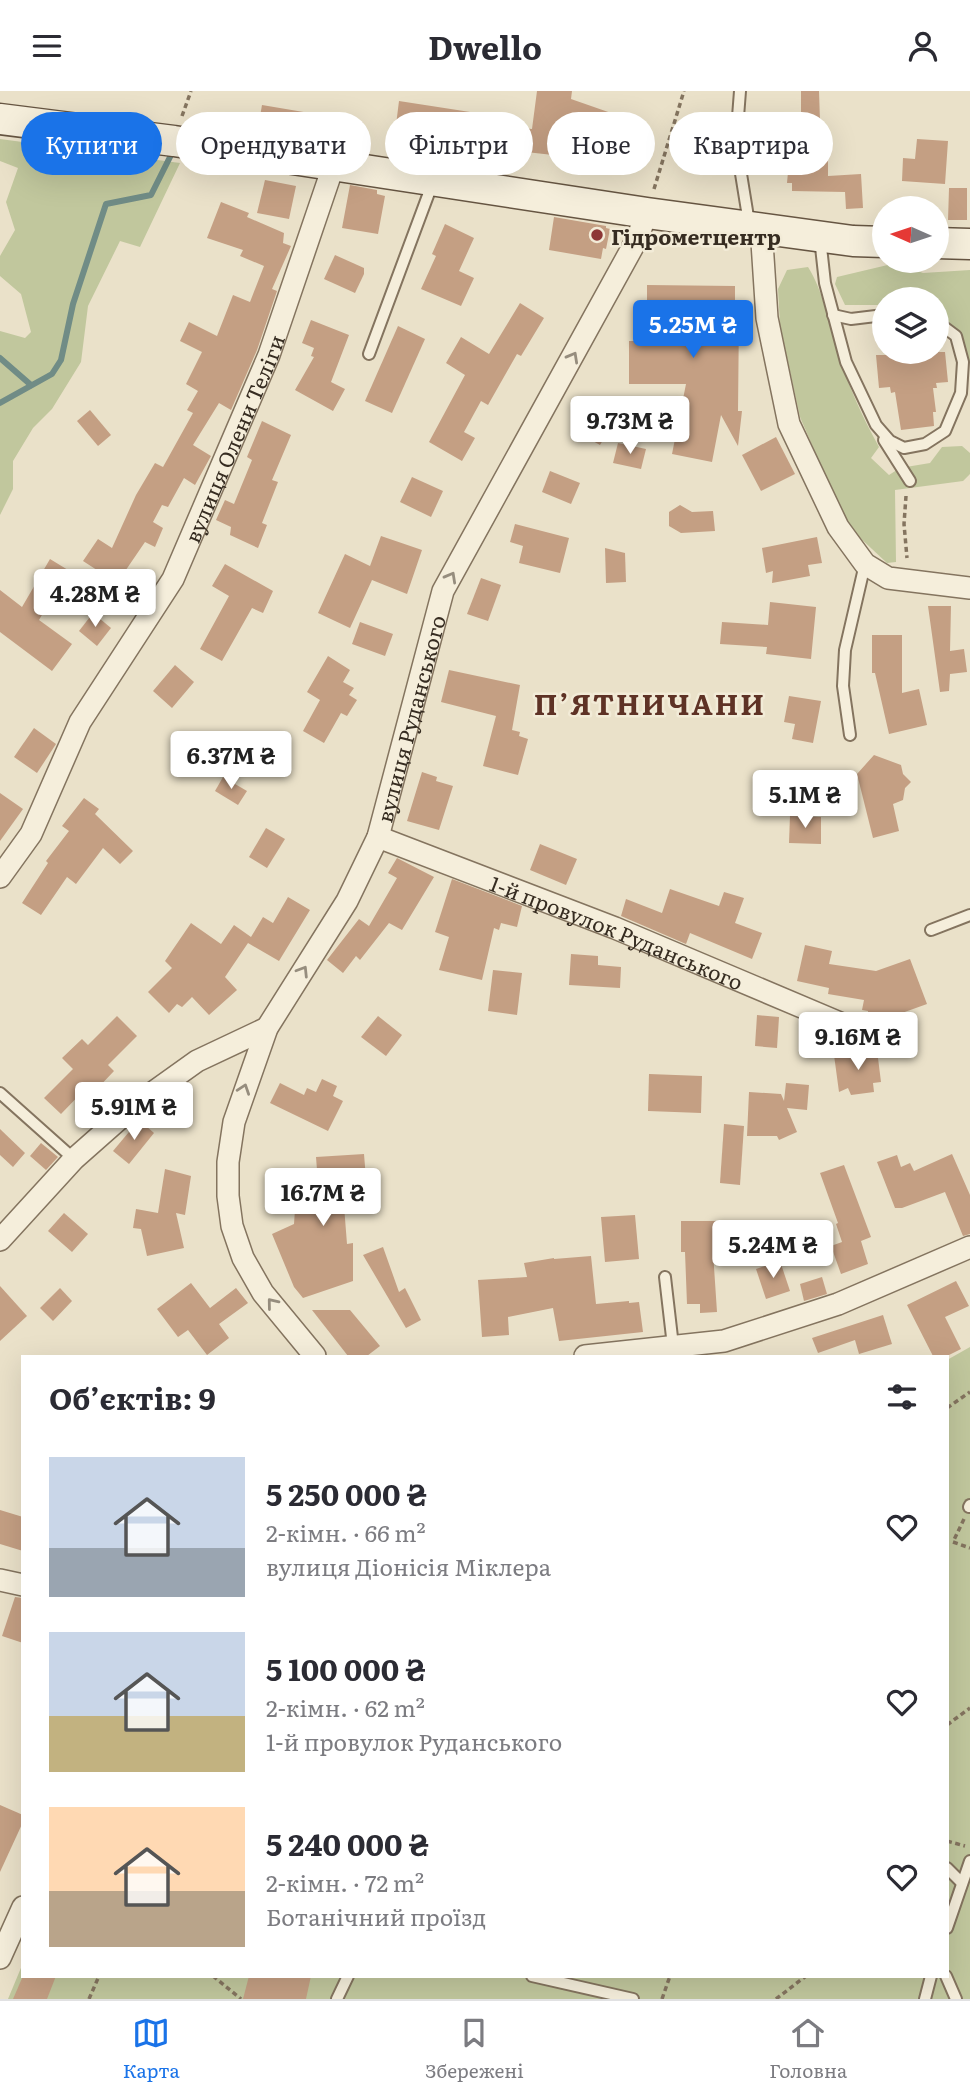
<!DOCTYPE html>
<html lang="uk">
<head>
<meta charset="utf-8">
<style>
  body { margin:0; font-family:Literata,serif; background:#f2f2f3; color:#2b2b33; height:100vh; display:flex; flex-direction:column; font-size:26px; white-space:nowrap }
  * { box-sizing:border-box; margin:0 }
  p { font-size:23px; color:#7c7c81 }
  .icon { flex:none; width:38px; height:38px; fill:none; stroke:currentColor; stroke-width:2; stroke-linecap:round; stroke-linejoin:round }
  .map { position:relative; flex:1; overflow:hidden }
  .details { position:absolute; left:21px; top:1264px; width:928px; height:623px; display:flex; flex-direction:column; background:#fff; border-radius:0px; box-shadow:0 7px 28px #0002 }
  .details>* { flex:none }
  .hud { position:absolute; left:21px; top:21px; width:929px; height:63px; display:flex; gap:14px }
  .needle { width:46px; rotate:273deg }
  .buttons { position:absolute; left:872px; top:105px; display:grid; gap:14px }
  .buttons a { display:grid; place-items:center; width:77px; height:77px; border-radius:50%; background:#fff; box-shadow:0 7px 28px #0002; font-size:35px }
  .price { position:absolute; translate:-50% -60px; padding:0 16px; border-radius:7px; background:#fff; color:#222; font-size:23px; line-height:46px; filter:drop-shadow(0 2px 4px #0008) }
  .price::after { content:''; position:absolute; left:50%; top:42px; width:21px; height:16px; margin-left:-10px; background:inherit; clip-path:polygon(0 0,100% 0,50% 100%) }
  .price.active { background:#1a73e8; color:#fff }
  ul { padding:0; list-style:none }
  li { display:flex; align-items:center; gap:21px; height:175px; padding:0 28px }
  li span { display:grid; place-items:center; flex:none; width:196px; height:140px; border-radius:0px; color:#555 }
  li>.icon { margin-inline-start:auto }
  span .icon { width:84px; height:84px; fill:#fffc; stroke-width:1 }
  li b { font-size:30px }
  h2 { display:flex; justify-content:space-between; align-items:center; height:84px; padding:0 28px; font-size:30px }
  .pill { padding:0 24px; border-radius:32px; background:#fff; box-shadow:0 7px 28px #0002; font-size:24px; line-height:63px }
  .pill.active { background:#1a73e8; color:#fff }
  header { display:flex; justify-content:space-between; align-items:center; height:91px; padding:0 28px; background:#fff; font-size:32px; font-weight:700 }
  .menu { display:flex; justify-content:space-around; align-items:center; height:98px; border-top:2px solid #e1e1e2; background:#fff; font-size:19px; color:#7c7c81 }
  .menu a { display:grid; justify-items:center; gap:4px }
  .menu .active { color:#1a73e8 }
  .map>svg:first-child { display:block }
  .green { fill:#c1c79d }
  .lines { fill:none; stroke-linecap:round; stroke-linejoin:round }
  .stream { stroke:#708c86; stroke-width:6 }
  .building { fill:#c49f83 }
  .lane-casing { stroke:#84745f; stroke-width:14 }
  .street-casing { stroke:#84745f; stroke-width:24 }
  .secondary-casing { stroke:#665542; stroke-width:33 }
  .path { stroke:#84745f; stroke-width:3.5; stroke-dasharray:5 3.5; stroke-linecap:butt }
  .lane { stroke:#f5eedb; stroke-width:10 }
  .street { stroke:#f5eedb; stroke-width:21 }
  .secondary { stroke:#f5eedb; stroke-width:30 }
  .oneway { stroke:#968d7e }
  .poi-dot { fill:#8d3736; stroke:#f2ebd7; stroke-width:2.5 }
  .labels { text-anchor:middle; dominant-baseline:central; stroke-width:5; stroke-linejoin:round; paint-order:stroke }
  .poi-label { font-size:21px; font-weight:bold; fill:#362c21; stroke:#f2ebd7; text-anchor:start }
  .street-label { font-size:21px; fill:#362c21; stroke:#f2ebd7 }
  .district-label { font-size:28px; font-weight:bold; letter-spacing:2px; fill:#5e3225; stroke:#f2ebd7 }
</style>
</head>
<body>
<header><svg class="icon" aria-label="menu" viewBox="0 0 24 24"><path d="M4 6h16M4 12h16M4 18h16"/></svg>Dwello<svg class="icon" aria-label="person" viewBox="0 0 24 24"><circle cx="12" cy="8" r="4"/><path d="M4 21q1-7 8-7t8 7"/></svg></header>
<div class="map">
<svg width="970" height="1908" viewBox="0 0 970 1908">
  <rect width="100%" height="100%" fill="#eae1c9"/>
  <g class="green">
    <polygon points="0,48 180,72 140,156 120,150 88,215 81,271 52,318 33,337 13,370 13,398 0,424 0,240 25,247 31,241 21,203 0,185 0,165 15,139 6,111 18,77 0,70"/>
    <path d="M896 172 923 182 970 179V273C963 246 958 238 936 220V208H884V214H845L835 193 837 186Z"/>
    <path d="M808 176C824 201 828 232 837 260 848 293 862 326 879 356L871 367 889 384 900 377 930 372 942 356 962 355 970 362V383L963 390 895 399 896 471 887 472 857 444 843 426 800 326 780 234 778 198 787 179Z"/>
    <polygon points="970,1256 970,1908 8,1908 23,1872 23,1885 947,1885 947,1269"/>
  </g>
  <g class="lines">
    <g class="stream">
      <polyline points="0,267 31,294"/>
      <polyline points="0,312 52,283 61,269 73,213 106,113 151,104 170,66"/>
    </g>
  </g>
  <g class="building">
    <polygon points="537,0 572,0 571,8 634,30 620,71 562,50 561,58 554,57 553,64 517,60 517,64 460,55 461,51 395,42 399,10 496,25 495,35 532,38"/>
    <polygon points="801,0 819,0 821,60 828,61 828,85 861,83 863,117 846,118 845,101 792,100 792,92 787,92 788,81 783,81 783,60 791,60 792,32 801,33"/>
    <polygon points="262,14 363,31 359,54 258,37"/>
    <polygon points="917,48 948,50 945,93 902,90 903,67 915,68"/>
    <polygon points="265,89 296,95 289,128 257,122"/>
    <polygon points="350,94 377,99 377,103 385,105 378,143 342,137"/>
    <polygon points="949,97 967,97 967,129 948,129"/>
    <polygon points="221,111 249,122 247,126 284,142 283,152 291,155 272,198 277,200 257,259 231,319 219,312 193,354 211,365 195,394 184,387 168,416 162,414 153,431 163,437 155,456 145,451 117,492 83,470 98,448 112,457 136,404 155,372 163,376 193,322 187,319 198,300 186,293 202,261 180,250 189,231 217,245 233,204 250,211 264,175 240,165 243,159 207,147"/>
    <polygon points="554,126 606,135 606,137 610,138 606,158 603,157 601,168 549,159"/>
    <polygon points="445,133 474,147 459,180 474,187 461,215 421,198 436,165 432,163"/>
    <polygon points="335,164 364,177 364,183 355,202 324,188"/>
    <polygon points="647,194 735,195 735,221 739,222 738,320 742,320 738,355 721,324 712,371 672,363 686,293 629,293 629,250 647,250"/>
    <polygon points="520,212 544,227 521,265 517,263 488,314 481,310 464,341 475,347 462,370 429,351 465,284 446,272 461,246 489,263"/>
    <polygon points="311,229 349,244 331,291 345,298 333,320 295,299 314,266 311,265 314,257 302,252"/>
    <polygon points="398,235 425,248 392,322 365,310"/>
    <polygon points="886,261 945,261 948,291 936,292 937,297 933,297 936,321 933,321 934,335 901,339 895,301 891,302 890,296 879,297 876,264 886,264"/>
    <polygon points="590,308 615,322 615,329 600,354 582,344 586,337 576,331"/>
    <polygon points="90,319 111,344 98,355 77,330"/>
    <polygon points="262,330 291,344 272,389 278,391 262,432 267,434 258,457 230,444 231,436 216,429 225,409 234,413 252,369 247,366"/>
    <polygon points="776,346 795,383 761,400 742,364"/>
    <polygon points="618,352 646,358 641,378 613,372"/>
    <polygon points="550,380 580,392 571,413 542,401"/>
    <polygon points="412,386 443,400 431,426 400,411"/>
    <polygon points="680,414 692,421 713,420 715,440 681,442 669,435 669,421"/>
    <polygon points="515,433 569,447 560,482 519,472 523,455 510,451"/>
    <polygon points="381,445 422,459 407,503 372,489 350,537 318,522 345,463 370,475"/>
    <polygon points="817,446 822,472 808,474 810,485 772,492 773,480 766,482 762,457"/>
    <polygon points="605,457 625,462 626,491 606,492"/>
    <polygon points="50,468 68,479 39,529 72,553 52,580 0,541 0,499 22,516"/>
    <polygon points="225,473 273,500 263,522 252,517 222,570 200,558 229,505 212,495"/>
    <polygon points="481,487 501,494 488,530 467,523"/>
    <polygon points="770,511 816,516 811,568 766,563 767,556 720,553 722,531 768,534"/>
    <polygon points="928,515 951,515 950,560 964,558 967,581 950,583 949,600 940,601"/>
    <polygon points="93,522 111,537 97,555 79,540"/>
    <polygon points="360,531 393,543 385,565 352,553"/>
    <polygon points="872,544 902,544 902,602 919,598 927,634 889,643 875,582 872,582"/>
    <polygon points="328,565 350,579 343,591 354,597 349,604 357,609 347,625 341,622 324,652 303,640 320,609 307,601"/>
    <polygon points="175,574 194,591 172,617 153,600"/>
    <polygon points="449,579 520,594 512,639 520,641 519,645 528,648 518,684 483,675 496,625 441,611"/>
    <polygon points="789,605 821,610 813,652 792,648 795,633 784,631"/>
    <polygon points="34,637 56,653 37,682 14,666"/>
    <polygon points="874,664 901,674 903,683 911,691 905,697 903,709 893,713 899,740 873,747 857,683"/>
    <polygon points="422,681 437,686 436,690 453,695 439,739 407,730"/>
    <polygon points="223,686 247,700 238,714 215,700"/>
    <polygon points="0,702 23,718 0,750"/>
    <polygon points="84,707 99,718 95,723 133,760 120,773 103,757 76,793 67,786 41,824 22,812 48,772 46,770 69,740 62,735"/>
    <polygon points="790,725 821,726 821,753 789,752"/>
    <polygon points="266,737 285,748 267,777 249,766"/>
    <polygon points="540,753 577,768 566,794 530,779"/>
    <polygon points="397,767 434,786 402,839 389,832 360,869 356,865 343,882 327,869 359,828 369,835 397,787 388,782"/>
    <polygon points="452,788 522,815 517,836 501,832 499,839 494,837 482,889 439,879 449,846 435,841"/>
    <polygon points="670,798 719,815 724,801 744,807 735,832 762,842 752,868 690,842 686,853 621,825 626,808 662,822"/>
    <polygon points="288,806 310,819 279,870 248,852 225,886 237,899 209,924 192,906 182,916 177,913 169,922 148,901 172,877 165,870 191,832 221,853 234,834 251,846 263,826 273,832"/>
    <polygon points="805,854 832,860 829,873 876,880 910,868 927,913 888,927 888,949 868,949 868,920 862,919 864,909 828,903 829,897 797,890"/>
    <polygon points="571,863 598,865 598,874 621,876 620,897 569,894"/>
    <polygon points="493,879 522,882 517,924 488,920"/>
    <polygon points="757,924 779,926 777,957 755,955"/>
    <polygon points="117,925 137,945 108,974 114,980 95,1000 89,994 61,1023 44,1007 73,978 62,967 82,948 88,954"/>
    <polygon points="378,925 402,944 386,965 361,946"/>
    <polygon points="877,959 881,991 873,992 874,1001 851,1004 848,997 839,1001 834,964"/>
    <polygon points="649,983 702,985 701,1022 648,1020"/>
    <polygon points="322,988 337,995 333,1005 343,1010 328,1040 270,1012 280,992 304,1004 307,997 316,1001"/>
    <polygon points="786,992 809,994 807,1019 787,1017 797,1041 779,1049 777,1045 747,1045 749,1001 781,1003 784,1010"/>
    <polygon points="139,1029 154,1042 129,1073 113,1060"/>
    <polygon points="724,1033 744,1035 740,1094 720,1092"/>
    <polygon points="0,1038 25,1062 13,1076 0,1064"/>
    <polygon points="41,1052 58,1066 46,1079 30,1065"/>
    <polygon points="364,1063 367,1100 343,1102 347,1153 353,1152 353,1190 303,1207 294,1196 272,1143 294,1133 296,1104 319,1105 316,1066"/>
    <polygon points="952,1063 970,1104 970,1143 963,1145 945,1101 902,1117 895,1117 877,1071 897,1064 901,1076 910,1072 914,1080"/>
    <polygon points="844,1074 871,1146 861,1150 868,1173 841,1183 831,1155 842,1151 836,1133 838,1132 820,1082"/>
    <polygon points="165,1078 191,1085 185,1124 176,1122 184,1157 147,1165 141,1138 133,1137 136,1118 158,1122"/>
    <polygon points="64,1122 88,1143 72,1161 48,1140"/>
    <polygon points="635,1124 639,1168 605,1171 601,1126"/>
    <polygon points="681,1130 717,1130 717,1161 713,1161 717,1221 700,1222 700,1213 687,1213 685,1161 681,1161"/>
    <polygon points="383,1156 399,1201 405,1197 421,1229 406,1237 363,1164"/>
    <polygon points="591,1165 596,1213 629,1210 629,1212 639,1211 643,1241 559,1250 553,1217 508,1226 509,1244 482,1246 478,1189 527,1186 524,1172 554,1167 554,1168"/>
    <polygon points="780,1170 790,1200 766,1208 756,1178"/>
    <polygon points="822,1186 827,1203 804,1210 800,1193"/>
    <polygon points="956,1190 969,1215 945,1226 961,1258 947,1265 933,1265 907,1214"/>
    <polygon points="191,1192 210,1217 236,1197 248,1212 219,1233 229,1247 207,1264 188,1239 178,1246 157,1218"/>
    <polygon points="0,1195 27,1225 0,1250"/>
    <polygon points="60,1197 72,1210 53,1230 40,1217"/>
    <polygon points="312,1219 350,1219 380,1255 367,1265 348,1265"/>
    <polygon points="883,1224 892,1253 859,1263 855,1249 818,1262 812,1247"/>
    <polygon points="0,1419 23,1426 23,1460 0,1453"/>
    <polygon points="15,1506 23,1507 23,1552 2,1545"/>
    <polygon points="0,1714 23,1724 23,1731 0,1781"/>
    <polygon points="23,1885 56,1885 47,1908 13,1908"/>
    <polygon points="249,1885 311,1885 306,1908 243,1908"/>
  </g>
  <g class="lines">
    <g class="lane-casing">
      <g id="lane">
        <polyline points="740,0 736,52 749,132"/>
        <polyline points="820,147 825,192 846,271 876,334 890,350 904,357 925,353 945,340 961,302 963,271 956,245 936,230"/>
        <polyline points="833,224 851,228 884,224"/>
        <polyline points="369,263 433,91"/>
        <polyline points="884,349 910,390"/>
        <polyline points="850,644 843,595 845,559 865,473"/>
        <polyline points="931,839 970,824"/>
        <polyline points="0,1002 74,1068"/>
        <polyline points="665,1186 673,1255"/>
        <polyline points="969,1416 970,1414"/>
        <polyline points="947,1777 962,1792"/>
        <polyline points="947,1837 970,1770"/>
        <polyline points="532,1885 633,1908"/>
        <polyline points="946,1885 956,1908"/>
        <polyline points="337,1908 348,1885"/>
        <polyline points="925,1908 931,1885"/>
      </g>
    </g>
    <g class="street-casing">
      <g id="street">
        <polyline points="761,136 767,227 789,333 838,436 865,473 888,487 970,497"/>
        <path id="s1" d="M378 746 615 837 854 938"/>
        <path id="s2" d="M0 786 31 743 80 631 173 488 269 264 333 76"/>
        <polyline points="0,1149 74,1068 134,1015 197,970 267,937"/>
        <path id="s3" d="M315 1265 263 1202 243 1167 232 1135 228 1105V1071L234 1031 267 937 347 810 378 746 443 500 636 150 647 122"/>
        <polyline points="585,1265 724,1250 838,1213 970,1156"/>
        <polyline points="0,1489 23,1494"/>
        <polyline points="0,1867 23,1816"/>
      </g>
    </g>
    <g class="secondary-casing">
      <g id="secondary">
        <polyline points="0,28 174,50 647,122 853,150 884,151"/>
        <polyline points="936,152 970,153"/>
      </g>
    </g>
    <g class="path">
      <polyline points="182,25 191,0"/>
      <polyline points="654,98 684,0"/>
      <polyline points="906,405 904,433 907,467"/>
      <polyline points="947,1317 970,1301"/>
      <polyline points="964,1428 953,1451 970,1457"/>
      <polyline points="947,1634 970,1617"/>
      <polyline points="947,1750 965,1755"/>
      <polyline points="213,1885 241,1908"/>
      <polyline points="89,1908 99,1885"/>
      <polyline points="662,1908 670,1885"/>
      <polyline points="776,1908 806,1885"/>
    </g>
    <use href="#lane" class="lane"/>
    <use href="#street" class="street"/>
    <use href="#secondary" class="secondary"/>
  </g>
  <defs><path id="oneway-chevron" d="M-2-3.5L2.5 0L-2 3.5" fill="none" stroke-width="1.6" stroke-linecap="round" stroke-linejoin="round" transform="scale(1.75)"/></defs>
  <g class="oneway">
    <use href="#oneway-chevron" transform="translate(573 266) rotate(-61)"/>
    <use href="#oneway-chevron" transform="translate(451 486) rotate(-61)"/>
    <use href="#oneway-chevron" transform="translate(303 880) rotate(-58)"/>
    <use href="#oneway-chevron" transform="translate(244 998) rotate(-71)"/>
    <use href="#oneway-chevron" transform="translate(272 1212) rotate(-129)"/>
  </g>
  <circle class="poi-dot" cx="597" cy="144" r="7"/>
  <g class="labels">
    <g class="poi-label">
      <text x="611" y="144">Гідрометцентр</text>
    </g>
    <g class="street-label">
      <text stroke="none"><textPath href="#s2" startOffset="499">вулиця Олени Теліги</textPath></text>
      <text stroke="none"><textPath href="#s3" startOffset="704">вулиця Руданського</textPath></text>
      <text stroke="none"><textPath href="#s1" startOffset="257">1-й провулок Руданського</textPath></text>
    </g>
    <g class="district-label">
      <text x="650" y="612">П’ЯТНИЧАНИ</text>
    </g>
  </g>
</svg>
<div class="buttons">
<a><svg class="needle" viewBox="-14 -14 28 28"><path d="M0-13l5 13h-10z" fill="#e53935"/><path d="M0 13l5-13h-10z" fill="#7c7c81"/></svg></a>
<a><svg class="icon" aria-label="layers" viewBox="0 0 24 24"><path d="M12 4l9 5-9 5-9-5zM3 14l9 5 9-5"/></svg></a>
</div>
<b class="price active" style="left:693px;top:269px">5.25M ₴</b>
<b class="price" style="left:630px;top:365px">9.73M ₴</b>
<b class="price" style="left:95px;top:538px">4.28M ₴</b>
<b class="price" style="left:231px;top:700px">6.37M ₴</b>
<b class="price" style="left:805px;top:739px">5.1M ₴</b>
<b class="price" style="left:858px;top:981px">9.16M ₴</b>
<b class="price" style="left:134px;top:1051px">5.91M ₴</b>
<b class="price" style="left:323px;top:1137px">16.7M ₴</b>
<b class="price" style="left:773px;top:1189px">5.24M ₴</b>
<div class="hud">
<a class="pill active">Купити</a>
<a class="pill">Орендувати</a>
<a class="pill">Фільтри</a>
<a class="pill">Нове</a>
<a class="pill">Квартира</a>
</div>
<section class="details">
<h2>Об’єктів: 9<svg class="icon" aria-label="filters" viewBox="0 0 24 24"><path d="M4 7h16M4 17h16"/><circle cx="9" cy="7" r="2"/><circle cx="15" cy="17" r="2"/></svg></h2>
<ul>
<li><span style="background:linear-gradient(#c9d6e8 65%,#9aa5b1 0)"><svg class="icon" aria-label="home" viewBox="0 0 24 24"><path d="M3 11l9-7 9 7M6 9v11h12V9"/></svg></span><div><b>5 250 000 ₴</b><p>2-кімн. · 66 m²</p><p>вулиця Діонісія Міклера</p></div><svg class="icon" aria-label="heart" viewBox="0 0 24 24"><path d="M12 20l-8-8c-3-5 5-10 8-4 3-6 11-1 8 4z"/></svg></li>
<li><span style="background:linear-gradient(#c9d6e8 60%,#c2b280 0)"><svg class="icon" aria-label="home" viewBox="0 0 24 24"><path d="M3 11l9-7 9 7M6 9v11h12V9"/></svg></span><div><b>5 100 000 ₴</b><p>2-кімн. · 62 m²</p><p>1-й провулок Руданського</p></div><svg class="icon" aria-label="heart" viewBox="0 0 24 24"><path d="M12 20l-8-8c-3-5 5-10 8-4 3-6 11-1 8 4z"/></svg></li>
<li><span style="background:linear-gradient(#ffd9b3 60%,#b9a48a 0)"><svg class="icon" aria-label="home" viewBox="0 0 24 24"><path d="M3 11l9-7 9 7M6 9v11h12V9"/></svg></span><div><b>5 240 000 ₴</b><p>2-кімн. · 72 m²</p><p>Ботанічний проїзд</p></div><svg class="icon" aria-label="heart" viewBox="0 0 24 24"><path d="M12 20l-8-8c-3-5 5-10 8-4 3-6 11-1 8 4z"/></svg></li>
</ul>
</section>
</div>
<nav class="menu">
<a class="active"><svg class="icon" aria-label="map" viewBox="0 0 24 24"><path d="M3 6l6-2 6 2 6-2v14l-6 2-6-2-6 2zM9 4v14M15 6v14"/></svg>Карта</a>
<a><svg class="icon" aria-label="saved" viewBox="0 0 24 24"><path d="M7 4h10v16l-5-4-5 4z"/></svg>Збережені</a>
<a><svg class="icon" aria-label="home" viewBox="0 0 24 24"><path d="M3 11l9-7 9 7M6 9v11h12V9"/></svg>Головна</a>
</nav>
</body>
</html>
